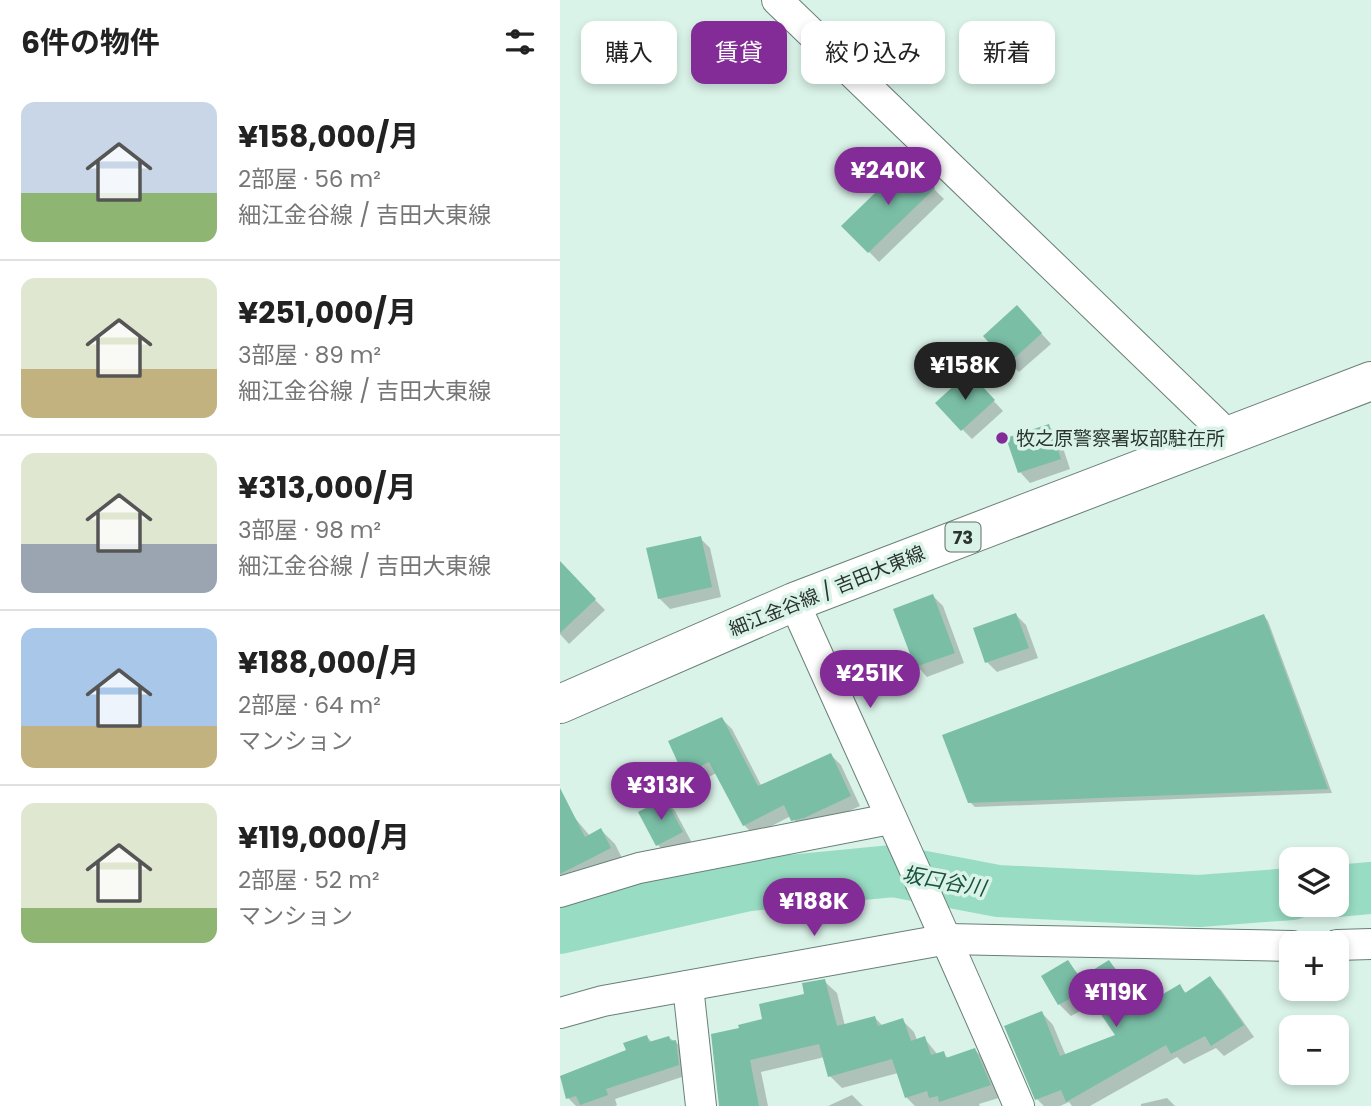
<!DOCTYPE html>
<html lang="ja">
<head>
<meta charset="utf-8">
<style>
  body { margin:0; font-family:Poppins,"Noto Sans JP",sans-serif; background:#f2f2f2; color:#222; height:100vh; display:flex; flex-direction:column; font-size:26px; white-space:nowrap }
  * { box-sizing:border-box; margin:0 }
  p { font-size:23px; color:#767676 }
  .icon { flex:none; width:38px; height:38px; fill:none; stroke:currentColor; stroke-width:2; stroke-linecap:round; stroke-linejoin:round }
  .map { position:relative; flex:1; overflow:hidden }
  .details { display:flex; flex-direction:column; background:#fff; width:560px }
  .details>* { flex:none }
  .banner { position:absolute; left:21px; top:21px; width:665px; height:63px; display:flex; gap:14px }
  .fabs { position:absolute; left:719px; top:847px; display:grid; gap:14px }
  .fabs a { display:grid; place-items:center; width:70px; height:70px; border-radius:14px; background:#fff; box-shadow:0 4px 10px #0003; font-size:35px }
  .price { position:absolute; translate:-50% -60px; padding:0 16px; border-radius:24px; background:#832b97; color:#fff; font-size:23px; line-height:46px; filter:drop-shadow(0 2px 4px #0008) }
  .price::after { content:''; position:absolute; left:50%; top:42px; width:21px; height:16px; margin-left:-10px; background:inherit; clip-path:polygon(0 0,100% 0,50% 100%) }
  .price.selected { background:#222; color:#fff }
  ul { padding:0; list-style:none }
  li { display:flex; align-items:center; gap:21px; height:175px; padding:0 21px }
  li+li { border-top:2px solid #e0e0e0 }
  li span { display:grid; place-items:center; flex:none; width:196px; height:140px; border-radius:14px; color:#555 }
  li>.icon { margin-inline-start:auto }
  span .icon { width:84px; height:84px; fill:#fffc; stroke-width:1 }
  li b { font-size:30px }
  h2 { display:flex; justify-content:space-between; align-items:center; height:84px; padding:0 21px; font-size:30px }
  .chip { padding:0 24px; border-radius:14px; background:#fff; box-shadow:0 4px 10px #0003; font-size:24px; line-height:63px }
  .chip.selected { background:#832b97; color:#fff }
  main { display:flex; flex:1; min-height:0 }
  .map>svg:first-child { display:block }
  .shadow { fill:#0003 }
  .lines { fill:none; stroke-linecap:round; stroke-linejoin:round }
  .river { stroke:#98dcc3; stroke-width:52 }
  .building { fill:#7abea6 }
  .minor-casing { stroke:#697f77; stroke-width:32 }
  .major-casing { stroke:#697f77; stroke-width:40 }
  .minor { stroke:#fff; stroke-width:30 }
  .major { stroke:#fff; stroke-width:38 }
  .poi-dot { fill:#832b97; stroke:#daf3e9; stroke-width:2.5 }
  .labels { text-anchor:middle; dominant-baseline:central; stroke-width:7; stroke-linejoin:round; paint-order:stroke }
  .shield { fill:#daf3e9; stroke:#5f6d68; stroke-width:2 }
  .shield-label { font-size:18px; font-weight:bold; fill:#2a3430 }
  .poi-label { font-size:19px; fill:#2a3430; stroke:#daf3e9; text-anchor:start }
  .street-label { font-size:19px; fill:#2a3430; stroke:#daf3e9 }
  .water-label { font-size:21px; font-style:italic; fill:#1a5140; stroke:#daf3e9 }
</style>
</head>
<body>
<main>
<section class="details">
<h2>6件の物件<svg class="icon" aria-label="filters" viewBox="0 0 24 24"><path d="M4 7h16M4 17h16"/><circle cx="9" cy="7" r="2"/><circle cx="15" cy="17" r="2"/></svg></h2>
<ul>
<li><span style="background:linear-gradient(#c9d6e8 65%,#8fb573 0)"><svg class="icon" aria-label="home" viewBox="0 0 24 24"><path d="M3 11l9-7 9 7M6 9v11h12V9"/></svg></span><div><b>¥158,000/月</b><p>2部屋 · 56 m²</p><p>細江金谷線 / 吉田大東線</p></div></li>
<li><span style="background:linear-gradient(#dfe7d0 65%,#c2b280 0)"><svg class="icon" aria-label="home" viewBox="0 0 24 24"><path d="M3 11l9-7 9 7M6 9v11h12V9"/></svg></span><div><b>¥251,000/月</b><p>3部屋 · 89 m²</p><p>細江金谷線 / 吉田大東線</p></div></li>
<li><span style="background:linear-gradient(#dfe7d0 65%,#9aa5b1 0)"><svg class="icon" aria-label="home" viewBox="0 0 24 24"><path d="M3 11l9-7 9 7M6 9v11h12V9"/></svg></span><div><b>¥313,000/月</b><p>3部屋 · 98 m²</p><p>細江金谷線 / 吉田大東線</p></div></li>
<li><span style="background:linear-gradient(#a9c7e8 70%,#c2b280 0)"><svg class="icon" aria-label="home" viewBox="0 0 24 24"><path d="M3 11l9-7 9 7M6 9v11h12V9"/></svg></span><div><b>¥188,000/月</b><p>2部屋 · 64 m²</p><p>マンション</p></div></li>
<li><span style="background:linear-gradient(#dfe7d0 75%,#8fb573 0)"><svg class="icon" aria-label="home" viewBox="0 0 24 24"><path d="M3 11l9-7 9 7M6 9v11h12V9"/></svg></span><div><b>¥119,000/月</b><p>2部屋 · 52 m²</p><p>マンション</p></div></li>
</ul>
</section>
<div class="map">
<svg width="811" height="1106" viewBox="0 0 811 1106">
  <rect width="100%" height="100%" fill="#daf3e9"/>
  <g class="shadow">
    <polygon points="348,163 384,199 319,262 284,226"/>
    <polygon points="467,318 491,344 459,372 449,362"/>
    <polygon points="419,385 443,411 412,439 402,429"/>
    <polygon points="488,426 499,436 510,469 470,483 460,472"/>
    <polygon points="140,538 150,548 161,597 110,609 99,598"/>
    <polygon points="0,564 45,610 9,644 0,634"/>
    <polygon points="373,596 383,606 404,663 367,677 357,666 335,610"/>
    <polygon points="456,615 466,625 478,658 437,672 427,662"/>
    <polygon points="704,616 708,621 772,793 415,807 410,802"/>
    <polygon points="162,719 172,729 202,787 271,755 281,765 300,806 255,827 243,830 231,816 194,835 184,825 157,773 135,783 124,773"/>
    <polygon points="105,800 115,811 132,843 108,855 98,845"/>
    <polygon points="14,817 30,836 41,830 55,844 64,862 0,894 0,824"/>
    <polygon points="507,962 522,978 549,962 561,974 584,1008 619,986 627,994 649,979 661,990 694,1037 664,1056 656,1048 624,1064 617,1057 530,1106 512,1106 509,1102 500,1106 484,1106 477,1099 482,1013 493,1025 506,1056 558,1036 535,1003 511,1016 499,1004"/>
    <polygon points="264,981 277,993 285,1026 315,1018 323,1026 342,1020 354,1032 357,1040 364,1038 378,1055 383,1053 389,1059 415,1050 427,1063 442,1097 419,1104 420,1106 355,1106 347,1098 338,1073 282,1088 270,1076 265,1057 201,1072 208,1106 161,1106 181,1030 204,1021 247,995"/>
    <polygon points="87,1037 93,1043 109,1038 116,1042 126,1052 128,1075 55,1099 57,1105 55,1106 16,1106 8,1098"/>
    <polygon points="292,1095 303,1106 268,1106"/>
    <polygon points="607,1098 615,1106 581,1106 581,1104"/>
  </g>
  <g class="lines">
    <g class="river">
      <polyline points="777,891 811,888"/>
      <polyline points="0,928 189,885 333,871 438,891 639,901 732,894"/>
    </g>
  </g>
  <g class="building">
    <polygon points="348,161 375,188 308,253 281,226"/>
    <polygon points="457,305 482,333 448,364 423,336"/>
    <polygon points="409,372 435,400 401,431 375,403"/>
    <polygon points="489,424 501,459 458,473 446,438"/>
    <polygon points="141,536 152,587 98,599 86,548"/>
    <polygon points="0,561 36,599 0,633"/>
    <polygon points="373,594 395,653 355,667 333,609"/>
    <polygon points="456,613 469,648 425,663 413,628"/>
    <polygon points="704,614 768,789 408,803 382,735"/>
    <polygon points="162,717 198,786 271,753 291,796 244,818 231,821 224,805 183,826 149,762 123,774 108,741"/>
    <polygon points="0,788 25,837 41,828 51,848 0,874"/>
    <polygon points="105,798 123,832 96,846 78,812"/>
    <polygon points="508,960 520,978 549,960 581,1007 620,984 625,993 650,976 684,1025 651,1046 645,1036 611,1054 606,1045 506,1102 501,1090 475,1100 444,1026 482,1011 500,1056 555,1035 525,991 498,1005 481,976"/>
    <polygon points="265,979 277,1026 315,1016 318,1026 343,1018 351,1041 365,1036 371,1055 384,1051 386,1058 415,1048 431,1085 379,1102 378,1096 369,1098 367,1091 345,1098 332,1059 268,1077 259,1044 190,1060 199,1106 159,1106 151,1034 179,1028 178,1025 202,1019 199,1004 244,994 242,983"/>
    <polygon points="87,1035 89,1042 109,1036 111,1041 116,1040 119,1065 46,1089 48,1095 20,1105 16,1096 6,1099 0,1076 66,1050 63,1043"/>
  </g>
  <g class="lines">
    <g class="minor-casing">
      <g id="minor">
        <polyline points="217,0 669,436"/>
        <path d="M234 602C309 770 387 937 459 1106"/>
        <polyline points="0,892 79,868 330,819"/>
        <polyline points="777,945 811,944"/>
        <polyline points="128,986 141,1106"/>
        <polyline points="0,1013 43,1001 388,939 732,946"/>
      </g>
    </g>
    <g class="major-casing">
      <polyline id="major" points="0,704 234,602 811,381"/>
    </g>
    <use href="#minor" class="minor"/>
    <use href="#major" class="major"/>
  </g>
  <circle class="poi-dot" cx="442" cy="438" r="7"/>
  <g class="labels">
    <rect class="shield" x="385.5" y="522.5" width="35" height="29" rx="5"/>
    <g class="shield-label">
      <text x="403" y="537">73</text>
    </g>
    <g class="poi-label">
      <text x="456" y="438">牧之原警察署坂部駐在所</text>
    </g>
    <g class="street-label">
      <text transform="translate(267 591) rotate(-22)">細江金谷線 / 吉田大東線</text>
    </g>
    <g class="water-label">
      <text transform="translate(384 881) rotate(10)">坂口谷川</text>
    </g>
  </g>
</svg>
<div class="fabs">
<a><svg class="icon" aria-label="layers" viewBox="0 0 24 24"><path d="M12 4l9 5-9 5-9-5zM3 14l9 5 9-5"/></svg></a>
<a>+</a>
<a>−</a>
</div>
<b class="price" style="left:328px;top:207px">¥240K</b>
<b class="price selected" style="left:405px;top:402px">¥158K</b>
<b class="price" style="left:310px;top:710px">¥251K</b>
<b class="price" style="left:101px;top:822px">¥313K</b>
<b class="price" style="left:254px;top:938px">¥188K</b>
<b class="price" style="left:556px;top:1029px">¥119K</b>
<div class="banner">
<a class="chip">購入</a>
<a class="chip selected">賃貸</a>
<a class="chip">絞り込み</a>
<a class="chip">新着</a>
</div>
</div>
</main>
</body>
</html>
